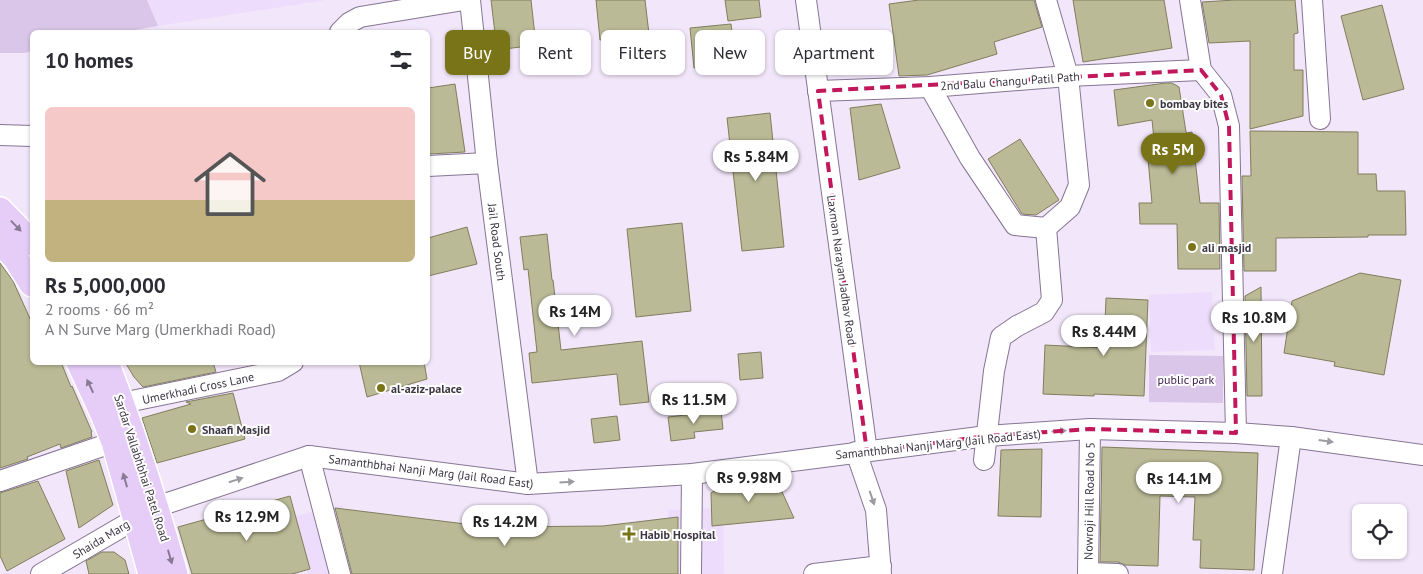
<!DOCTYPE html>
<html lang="en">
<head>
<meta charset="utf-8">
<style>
  body { margin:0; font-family:"PT Sans",sans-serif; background:#f2f2f3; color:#2b2b33; height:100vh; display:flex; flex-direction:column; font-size:19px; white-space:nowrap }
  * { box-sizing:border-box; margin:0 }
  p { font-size:16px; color:#7c7c81 }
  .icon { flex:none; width:28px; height:28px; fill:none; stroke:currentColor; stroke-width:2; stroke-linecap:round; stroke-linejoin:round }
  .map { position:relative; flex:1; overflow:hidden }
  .side { position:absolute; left:30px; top:30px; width:400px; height:335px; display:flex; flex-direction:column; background:#fff; border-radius:8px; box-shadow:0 1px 4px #0004 }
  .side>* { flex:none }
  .banner { position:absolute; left:445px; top:30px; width:475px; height:45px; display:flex; gap:10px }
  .tools { position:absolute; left:1352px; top:504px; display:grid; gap:10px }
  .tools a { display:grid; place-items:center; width:55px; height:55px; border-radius:8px; background:#fff; box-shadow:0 1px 4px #0004; font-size:25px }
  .price { position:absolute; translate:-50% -42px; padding:0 11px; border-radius:18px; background:#fff; color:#222; font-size:16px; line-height:32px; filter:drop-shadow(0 1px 2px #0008) }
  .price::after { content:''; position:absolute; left:50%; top:30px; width:15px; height:11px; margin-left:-8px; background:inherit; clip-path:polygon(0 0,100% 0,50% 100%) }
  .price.active { background:#7a7418; color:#fff }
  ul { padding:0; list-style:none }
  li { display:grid; align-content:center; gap:10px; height:265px; padding:0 15px }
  li span { display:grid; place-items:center; height:155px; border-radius:8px; color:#555 }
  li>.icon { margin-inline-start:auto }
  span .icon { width:90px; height:90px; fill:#fffc; stroke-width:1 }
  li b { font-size:21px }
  h2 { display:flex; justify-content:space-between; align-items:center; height:60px; padding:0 15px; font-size:21px }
  .pill { padding:0 18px; border-radius:8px; background:#fff; box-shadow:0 1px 4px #0004; font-size:18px; line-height:45px }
  .pill.active { background:#7a7418; color:#fff }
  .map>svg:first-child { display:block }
  .built { fill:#eedcfc }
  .green { fill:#dac6e8 }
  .building { fill:#bbba96; stroke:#7f7e5c }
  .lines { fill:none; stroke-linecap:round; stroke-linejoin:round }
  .minor-casing { stroke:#867593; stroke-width:22 }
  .major-casing { stroke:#fff; stroke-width:28 }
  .minor { stroke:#fff; stroke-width:20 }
  .major { stroke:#e6cdf8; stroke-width:25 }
  .oneway { fill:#897a94 }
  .oneway2 { fill:#9e9aa1 }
  .marked { fill:none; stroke:#c2185b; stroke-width:4; stroke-dasharray:10 6; stroke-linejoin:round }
  .poi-dot { fill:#7a7418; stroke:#fff; stroke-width:2 }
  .labels { text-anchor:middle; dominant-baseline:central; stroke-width:4; stroke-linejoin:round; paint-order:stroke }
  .street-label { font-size:12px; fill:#3d3643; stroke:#fff }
  .poi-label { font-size:12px; font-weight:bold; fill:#3d3643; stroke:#fff; text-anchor:start }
  .park-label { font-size:12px; fill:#3e2250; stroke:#fff }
</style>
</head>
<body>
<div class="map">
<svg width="1423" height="574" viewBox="0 0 1423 574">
  <rect width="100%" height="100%" fill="#f2e6fa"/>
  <g class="built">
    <polygon points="147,0 326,0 158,26"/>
    <polygon points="1212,292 1215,350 1151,352 1149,295"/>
    <polygon points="342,505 363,574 308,574 291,517"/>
    <polygon points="723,508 724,574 668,574 668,510"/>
  </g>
  <g class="green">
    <polygon points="0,0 147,0 158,26 124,32 32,32 32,51 25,53 0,53"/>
    <polygon points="1149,355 1223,356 1223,403 1149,402"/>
  </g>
  <g class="building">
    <polygon points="491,0 531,0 536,45 497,50"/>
    <polygon points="596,0 645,0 649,34 600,40"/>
    <polygon points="725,0 759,0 761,17 728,21"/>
    <polygon points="919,0 1034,0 1042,27 994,42 997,54 927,75 899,76 889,4"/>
    <polygon points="1073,0 1164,0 1172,48 1083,62"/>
    <polygon points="1235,0 1295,0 1298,33 1294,34 1294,70 1303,70 1303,116 1250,129 1250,41 1209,43 1202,2"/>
    <polygon points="1382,5 1404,89 1363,100 1341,16"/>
    <polygon points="731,24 736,63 694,68 690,28"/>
    <polygon points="1166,83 1172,83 1179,87 1186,132 1187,133 1192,132 1200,203 1219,203 1220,269 1178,269 1177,224 1140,224 1139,203 1152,203 1148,159 1156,158 1152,120 1118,126 1114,90"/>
    <polygon points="455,84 465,152 429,154 428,88"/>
    <polygon points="881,104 900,168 859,180 850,108"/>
    <polygon points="770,113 784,247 742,251 727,118"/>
    <polygon points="1250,131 1358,132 1358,174 1376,174 1377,191 1405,191 1406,235 1368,235 1368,237 1276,238 1276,271 1244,271 1242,176 1251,176"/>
    <polygon points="1020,139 1059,200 1036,215 1022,214 988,159"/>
    <polygon points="682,223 691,311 636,317 627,229"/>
    <polygon points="467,227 477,264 428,276 428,238"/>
    <polygon points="547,234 552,280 553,280 561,350 642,341 649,402 620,405 617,374 532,383 529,353 537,352 528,269 524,270 520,237"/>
    <polygon points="0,263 13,281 32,323 32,362 61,362 71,387 72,386 92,432 91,432 92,437 61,448 60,444 27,457 28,459 0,468"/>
    <polygon points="1360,273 1401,280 1384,375 1334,366 1335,362 1284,353 1292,301"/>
    <polygon points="1261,287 1262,396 1247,396 1245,296"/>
    <polygon points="1106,298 1148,300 1144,396 1094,394 1094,396 1043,394 1045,345 1104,348"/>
    <polygon points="761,352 763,378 740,380 738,354"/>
    <polygon points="125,362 213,362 216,372 143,387 134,377"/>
    <polygon points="359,362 424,362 427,379 367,397"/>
    <polygon points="233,393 245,439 157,463 142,418 191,404 186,402"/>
    <polygon points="721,411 723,429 694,432 695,438 671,441 668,417"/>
    <polygon points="617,416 620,440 594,443 591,419"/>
    <polygon points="1102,447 1258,453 1254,570 1200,568 1201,540 1193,540 1195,497 1160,496 1158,566 1125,565 1118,562 1100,562"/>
    <polygon points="1042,449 1041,517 998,516 1001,450"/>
    <polygon points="99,460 113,505 79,528 66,471"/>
    <polygon points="765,478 777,481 794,518 712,526 711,493 727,483"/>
    <polygon points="38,481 65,539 7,571 0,556 0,493"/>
    <polygon points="290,496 310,569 292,574 192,574 178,527"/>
    <polygon points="335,508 490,527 603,526 678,517 678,574 352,574"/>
    <polygon points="102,552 114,552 125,560 129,574 89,574 86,561"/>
  </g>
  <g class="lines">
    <g class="minor-casing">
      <g id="minor">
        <polyline points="470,0 487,163 528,484"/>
        <polyline points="806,0 867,452"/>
        <polyline points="1190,0 1201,70 1221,95 1229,126 1236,433"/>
        <polyline points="1312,0 1320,119"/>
        <polyline points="340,32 349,23 360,17 464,0"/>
        <polyline points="930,87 970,158 1015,225 1046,228"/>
        <polyline points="818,91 930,87 1068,76 1201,70"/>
        <polyline points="0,135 32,136"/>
        <polyline points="428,166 487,163"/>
        <polyline points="109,411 122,403 278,371 293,362"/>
        <polyline points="856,452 876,510 881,574"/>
        <polyline points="309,456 340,574"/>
        <polyline points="984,460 994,371 1001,337 1017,326 1044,312 1052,300 1046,228 1070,207 1079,185 1068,76 1046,0"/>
        <polyline points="0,481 114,442"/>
        <polyline points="1088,573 1118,574"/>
        <polyline points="41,574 156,507 309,456 528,484 692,474 987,436 1090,429 1236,433 1291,437 1423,455"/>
        <polyline points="691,574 692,474"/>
        <polyline points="814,574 881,566"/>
        <polyline points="1088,574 1090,429"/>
        <polyline points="1272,574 1291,437"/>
      </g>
    </g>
    <g class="major-casing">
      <g id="major">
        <polyline points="0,210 32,243"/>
        <polyline points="0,241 16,259 32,284"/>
        <polyline points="79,362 103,414 114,442 151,574"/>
        <path d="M106 362C133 432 155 502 175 574"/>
      </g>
    </g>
    <use href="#minor" class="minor"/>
    <use href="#major" class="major"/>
  </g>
  <defs><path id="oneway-solid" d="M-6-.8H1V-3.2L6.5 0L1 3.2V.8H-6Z" transform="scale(1.25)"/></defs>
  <g class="oneway">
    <use href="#oneway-solid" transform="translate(16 226) rotate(46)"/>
    <use href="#oneway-solid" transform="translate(90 386) rotate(-115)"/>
    <use href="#oneway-solid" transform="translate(125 480) rotate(-106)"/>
    <use href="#oneway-solid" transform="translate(170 557) rotate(74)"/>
  </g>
  <g class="oneway2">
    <use href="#oneway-solid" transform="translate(1059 431) rotate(-4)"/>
    <use href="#oneway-solid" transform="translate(1326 441) rotate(8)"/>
    <use href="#oneway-solid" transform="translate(236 480) rotate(-18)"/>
    <use href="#oneway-solid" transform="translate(567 482) rotate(-3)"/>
    <use href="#oneway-solid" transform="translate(872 498) rotate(71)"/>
  </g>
  <path class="marked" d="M1201 70 1221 95 1229 126 1236 433 1090 429 987 436 867 452 818 91Z"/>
  <g class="poi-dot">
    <circle cx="1150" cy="103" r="5"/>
    <circle cx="1192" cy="247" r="5"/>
    <circle cx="381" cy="388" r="5"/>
    <circle cx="192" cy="429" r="5"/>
    <path d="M626.5 526.5h5v5h5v5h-5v5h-5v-5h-5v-5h5z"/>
  </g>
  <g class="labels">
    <g class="street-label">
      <text transform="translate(1010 81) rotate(-4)">2nd Balu Changu Patil Path</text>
      <text transform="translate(497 242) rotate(83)">Jail Road South</text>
      <text transform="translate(842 270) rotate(82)">Laxman Narayan Jadhav Road</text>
      <text transform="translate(198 388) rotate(-12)">Umerkhadi Cross Lane</text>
      <text transform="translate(938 444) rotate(-6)">Samanthbhai Nanji Marg (Jail Road East)</text>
      <text transform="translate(142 468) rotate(72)">Sardar Vallabhbhai Patel Road</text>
      <text transform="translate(431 471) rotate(7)">Samanthbhai Nanji Marg (Jail Road East)</text>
      <text transform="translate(1089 501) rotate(-89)">Nowroji Hill Road No 5</text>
      <text transform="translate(101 539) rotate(-31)">Shaida Marg</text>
    </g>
    <g class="poi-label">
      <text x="1160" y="103">bombay bites</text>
      <text x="1202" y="247">ali masjid</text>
      <text x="391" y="388">al-aziz-palace</text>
      <text x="202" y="429">Shaafi Masjid</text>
      <text x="640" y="534">Habib Hospital</text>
    </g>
    <g class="park-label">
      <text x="1186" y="379">public park</text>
    </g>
  </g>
</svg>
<div class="tools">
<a><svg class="icon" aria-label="locate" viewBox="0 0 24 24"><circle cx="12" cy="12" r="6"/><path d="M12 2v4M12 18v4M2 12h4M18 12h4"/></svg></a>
</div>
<b class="price active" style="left:1173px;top:175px">Rs 5M</b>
<b class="price" style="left:756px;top:182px">Rs 5.84M</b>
<b class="price" style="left:575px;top:337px">Rs 14M</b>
<b class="price" style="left:1254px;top:343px">Rs 10.8M</b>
<b class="price" style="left:1104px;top:357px">Rs 8.44M</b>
<b class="price" style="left:694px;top:425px">Rs 11.5M</b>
<b class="price" style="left:749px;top:503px">Rs 9.98M</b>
<b class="price" style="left:1179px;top:504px">Rs 14.1M</b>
<b class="price" style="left:247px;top:542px">Rs 12.9M</b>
<b class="price" style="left:505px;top:547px">Rs 14.2M</b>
<div class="banner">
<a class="pill active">Buy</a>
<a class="pill">Rent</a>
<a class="pill">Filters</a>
<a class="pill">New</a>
<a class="pill">Apartment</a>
</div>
<section class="side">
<h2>10 homes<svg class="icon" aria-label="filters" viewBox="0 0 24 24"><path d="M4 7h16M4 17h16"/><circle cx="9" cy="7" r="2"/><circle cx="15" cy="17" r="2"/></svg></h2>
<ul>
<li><span style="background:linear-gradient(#f6c9c9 60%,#c2b280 0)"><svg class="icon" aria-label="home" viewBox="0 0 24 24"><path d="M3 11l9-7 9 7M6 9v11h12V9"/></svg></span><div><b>Rs 5,000,000</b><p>2 rooms · 66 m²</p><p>A N Surve Marg (Umerkhadi Road)</p></div></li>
</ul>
</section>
</div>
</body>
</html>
